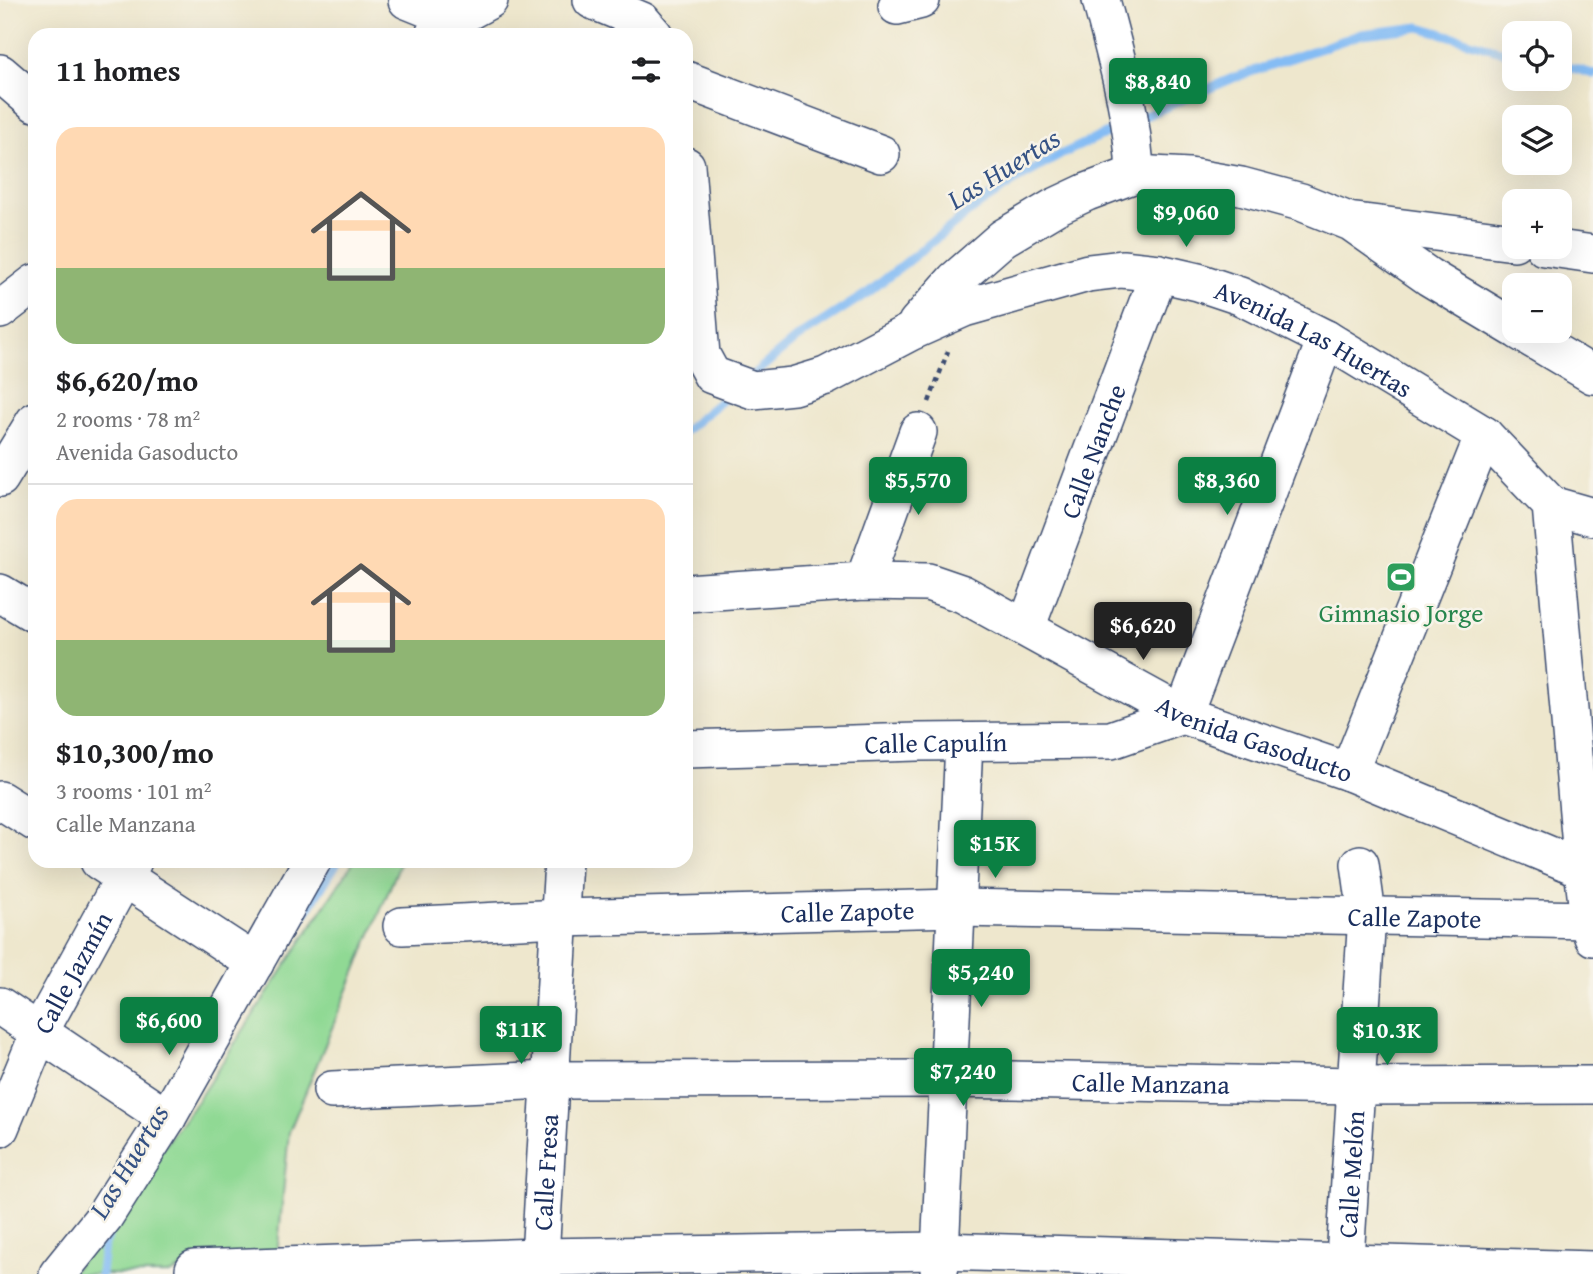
<!DOCTYPE html>
<html lang="en">
<head>
<meta charset="utf-8">
<style>
  body { margin:0; font-family:"Gentium Book Plus",serif; background:#f2f2f2; color:#202124; height:100vh; display:flex; flex-direction:column; font-size:26px; white-space:nowrap }
  * { box-sizing:border-box; margin:0 }
  p { font-size:23px; color:#757577 }
  .icon { flex:none; width:38px; height:38px; fill:none; stroke:currentColor; stroke-width:2; stroke-linecap:round; stroke-linejoin:round }
  .map { position:relative; flex:1; overflow:hidden }
  .side { position:absolute; left:28px; top:28px; width:665px; height:840px; display:flex; flex-direction:column; background:#fff; border-radius:21px; box-shadow:0 7px 28px #0002 }
  .side>* { flex:none }
  .fabs { position:absolute; left:1502px; top:21px; display:grid; gap:14px }
  .fabs a { display:grid; place-items:center; width:70px; height:70px; border-radius:14px; background:#fff; box-shadow:0 7px 28px #0002; font-size:35px }
  .price { position:absolute; translate:-50% -60px; padding:0 16px; border-radius:7px; background:#0b8043; color:#fff; font-size:23px; line-height:46px; filter:drop-shadow(0 2px 4px #0008) }
  .price::after { content:''; position:absolute; left:50%; top:42px; width:21px; height:16px; margin-left:-10px; background:inherit; clip-path:polygon(0 0,100% 0,50% 100%) }
  .price.active { background:#222; color:#fff }
  ul { padding:0; list-style:none }
  li { display:grid; align-content:center; gap:14px; height:371px; padding:0 28px }
  li+li { border-top:2px solid #e0e0e0 }
  li span { display:grid; place-items:center; height:217px; border-radius:21px; color:#555 }
  li>.icon { margin-inline-start:auto }
  span .icon { width:126px; height:126px; fill:#fffc; stroke-width:1 }
  li b { font-size:30px }
  h2 { display:flex; justify-content:space-between; align-items:center; height:84px; padding:0 28px; font-size:30px }
  .map>svg:first-child { display:block }
  .green { fill:#90d994; stroke:#568479; stroke-width:2 }
  .lines { fill:none; stroke-linecap:round; stroke-linejoin:round }
  .stream { stroke:#84bcf4; stroke-width:9 }
  .minor-casing { stroke:#3b4b6f; stroke-width:40 }
  .path { stroke:#3b4b6f; stroke-width:4.5; stroke-dasharray:5 5; stroke-linecap:butt }
  .minor { stroke:#fff; stroke-width:37 }
  .labels { text-anchor:middle; dominant-baseline:central; stroke-width:5; stroke-linejoin:round; paint-order:stroke }
  .street-label { font-size:26px; fill:#1b2f5e; stroke:#f7f3e8 }
  .leisure-label { font-size:26px; fill:#27864d; stroke:#f7f3e8 }
  .water-label { font-size:28px; font-style:italic; fill:#355284; stroke:#f7f3e8 }
</style>
</head>
<body>
<div class="map">
<svg width="1593" height="1274" viewBox="0 0 1593 1274">
  <rect width="100%" height="100%" fill="#f7f3e8"/>
  <filter id="ink" filterUnits="userSpaceOnUse"><feTurbulence type="fractalNoise" baseFrequency=".0143" numOctaves="2"/><feDisplacementMap in="SourceGraphic" scale="14" xChannelSelector="R" yChannelSelector="G"/><feConvolveMatrix kernelMatrix="1 2 1 2 8 2 1 2 1" color-interpolation-filters="sRGB"/></filter>
  <filter id="wash" filterUnits="userSpaceOnUse"><feTurbulence type="fractalNoise" baseFrequency=".00686" numOctaves="4" result="noise"/><feDisplacementMap in="SourceGraphic" scale="28" xChannelSelector="R" yChannelSelector="G"/><feGaussianBlur stdDeviation="1.57" result="paint"/><feColorMatrix in="noise" values="0 0 0 0 0 0 0 0 0 0 0 0 0 0 0 0 0 1.4 0 .05"/><feComposite in="paint" operator="in"/></filter>
  <g filter="url(#wash)">
    <rect width="100%" height="100%" fill="#eee7cd"/>
    <polygon class="green" points="354,861 401,861 289,1132 277,1256 192,1264 169,1274 71,1274 197,1101"/>
    <g class="lines">
      <g class="stream">
        <polyline points="1559,64 1593,74"/>
        <polyline points="1138,119 1233,78 1362,34 1420,27 1514,55"/>
        <polyline points="749,378 797,338 869,292 977,206 1023,176 1062,154 1122,126"/>
        <polyline points="686,430 733,391"/>
        <polyline points="283,948 338,861"/>
        <polyline points="101,1274 104,1243 107,1238"/>
      </g>
    </g>
  </g>
  <g filter="url(#ink)">
    <g class="lines">
      <g class="minor-casing">
        <g id="minor">
          <polyline points="407,0 454,19"/>
          <polyline points="592,0 642,21 654,35"/>
          <path d="M1101 0C1116 57 1133 115 1135 174"/>
          <polyline points="897,6 921,0"/>
          <polyline points="434,35 454,19 489,0"/>
          <polyline points="0,73 35,103"/>
          <polyline points="686,80 881,154"/>
          <path id="s1" d="M686 166 701 355 712 375 753 390 793 386 826 376 910 332 964 308 1088 273 1122 269 1159 273 1198 282 1240 296 1326 339 1484 435 1551 505 1583 869 1590 928 1593 937"/>
          <polyline points="1356,222 1514,242"/>
          <polyline points="1544,247 1593,254"/>
          <polyline points="0,310 35,283"/>
          <polyline points="917,323 955,280 1003,238 1055,207 1087,192 1135,174 1189,177 1241,186 1301,202 1351,222 1429,277 1514,328"/>
          <polyline points="1519,331 1593,375"/>
          <polyline points="0,478 35,421"/>
          <polyline points="1551,505 1593,517"/>
          <polyline points="864,581 918,432"/>
          <polyline points="0,593 35,614"/>
          <path id="s2" d="M686 593 864 581 928 582 963 594 1183 715 1349 772 1583 869"/>
          <path id="s3" d="M1026 628 1159 273"/>
          <path id="s4" d="M686 749 917 742 1111 740 1183 715 1326 339"/>
          <polyline points="1349,772 1484,435"/>
          <polyline points="0,800 35,822"/>
          <polyline points="99,861 255,963"/>
          <path id="s5" d="M402 926 560 918 957 908 1589 920"/>
          <polyline points="0,1006 167,1118"/>
          <path id="s6" d="M332 1090 549 1080 948 1079 1357 1086 1593 1085"/>
          <path id="s7" d="M0 1128 40 1031 133 861"/>
          <polyline points="194,1269 539,1257 939,1251 1593,1270"/>
          <polyline points="58,1274 104,1217 167,1118 312,861"/>
          <path id="s8" d="M539 1274 563 861"/>
          <polyline points="939,1274 964,743"/>
          <path id="s9" d="M1344 1274 1367 915 1360 864"/>
        </g>
      </g>
      <polyline class="path" points="929,402 948,351"/>
      <use href="#minor" class="minor"/>
    </g>
  </g>
  <defs>
    <g id="stadium-square" transform="scale(1.575)"><rect x="-9" y="-9" width="18" height="18" rx="4" fill="#2e9e5b" stroke="#f7f3e8"/><path d="M0-5a6.5 5 0 1 0 0 10a6.5 5 0 1 0 0-10ZM-3.5-1.8h7v3.6h-7Z" fill="#fff"/></g>
  </defs>
  <g fill-rule="evenodd">
    <use href="#stadium-square" x="1401" y="577"/>
  </g>
  <g class="labels">
    <g class="street-label">
      <text stroke="none"><textPath href="#s1" startOffset="854">Avenida Las Huertas</textPath></text>
      <text stroke="none"><textPath href="#s3" startOffset="189">Calle Nanche</textPath></text>
      <text stroke="none"><textPath href="#s2" startOffset="606">Avenida Gasoducto</textPath></text>
      <text stroke="none"><textPath href="#s4" startOffset="250">Calle Capulín</textPath></text>
      <text stroke="none"><textPath href="#s5" startOffset="446">Calle Zapote</textPath></text>
      <text stroke="none"><textPath href="#s5" startOffset="1013">Calle Zapote</textPath></text>
      <text stroke="none"><textPath href="#s7" startOffset="172">Calle Jazmín</textPath></text>
      <text stroke="none"><textPath href="#s6" startOffset="819">Calle Manzana</textPath></text>
      <text stroke="none"><textPath href="#s8" startOffset="102">Calle Fresa</textPath></text>
      <text stroke="none"><textPath href="#s9" startOffset="100">Calle Melón</textPath></text>
    </g>
    <g class="leisure-label">
      <text x="1401" y="612">Gimnasio Jorge</text>
    </g>
    <g class="water-label">
      <text transform="translate(1003 168) rotate(-32)">Las Huertas</text>
      <text transform="translate(128 1161) rotate(-59)">Las Huertas</text>
    </g>
  </g>
</svg>
<div class="fabs">
<a><svg class="icon" aria-label="locate" viewBox="0 0 24 24"><circle cx="12" cy="12" r="6"/><path d="M12 2v4M12 18v4M2 12h4M18 12h4"/></svg></a>
<a><svg class="icon" aria-label="layers" viewBox="0 0 24 24"><path d="M12 4l9 5-9 5-9-5zM3 14l9 5 9-5"/></svg></a>
<a>+</a>
<a>−</a>
</div>
<b class="price" style="left:1158px;top:118px">$8,840</b>
<b class="price" style="left:1186px;top:249px">$9,060</b>
<b class="price" style="left:918px;top:517px">$5,570</b>
<b class="price" style="left:1227px;top:517px">$8,360</b>
<b class="price active" style="left:1143px;top:662px">$6,620</b>
<b class="price" style="left:995px;top:880px">$15K</b>
<b class="price" style="left:981px;top:1009px">$5,240</b>
<b class="price" style="left:169px;top:1057px">$6,600</b>
<b class="price" style="left:521px;top:1066px">$11K</b>
<b class="price" style="left:1387px;top:1067px">$10.3K</b>
<b class="price" style="left:963px;top:1108px">$7,240</b>
<section class="side">
<h2>11 homes<svg class="icon" aria-label="filters" viewBox="0 0 24 24"><path d="M4 7h16M4 17h16"/><circle cx="9" cy="7" r="2"/><circle cx="15" cy="17" r="2"/></svg></h2>
<ul>
<li><span style="background:linear-gradient(#ffd9b3 65%,#8fb573 0)"><svg class="icon" aria-label="home" viewBox="0 0 24 24"><path d="M3 11l9-7 9 7M6 9v11h12V9"/></svg></span><div><b>$6,620/mo</b><p>2 rooms · 78 m²</p><p>Avenida Gasoducto</p></div></li>
<li><span style="background:linear-gradient(#ffd9b3 65%,#8fb573 0)"><svg class="icon" aria-label="home" viewBox="0 0 24 24"><path d="M3 11l9-7 9 7M6 9v11h12V9"/></svg></span><div><b>$10,300/mo</b><p>3 rooms · 101 m²</p><p>Calle Manzana</p></div></li>
</ul>
</section>
</div>
</body>
</html>
